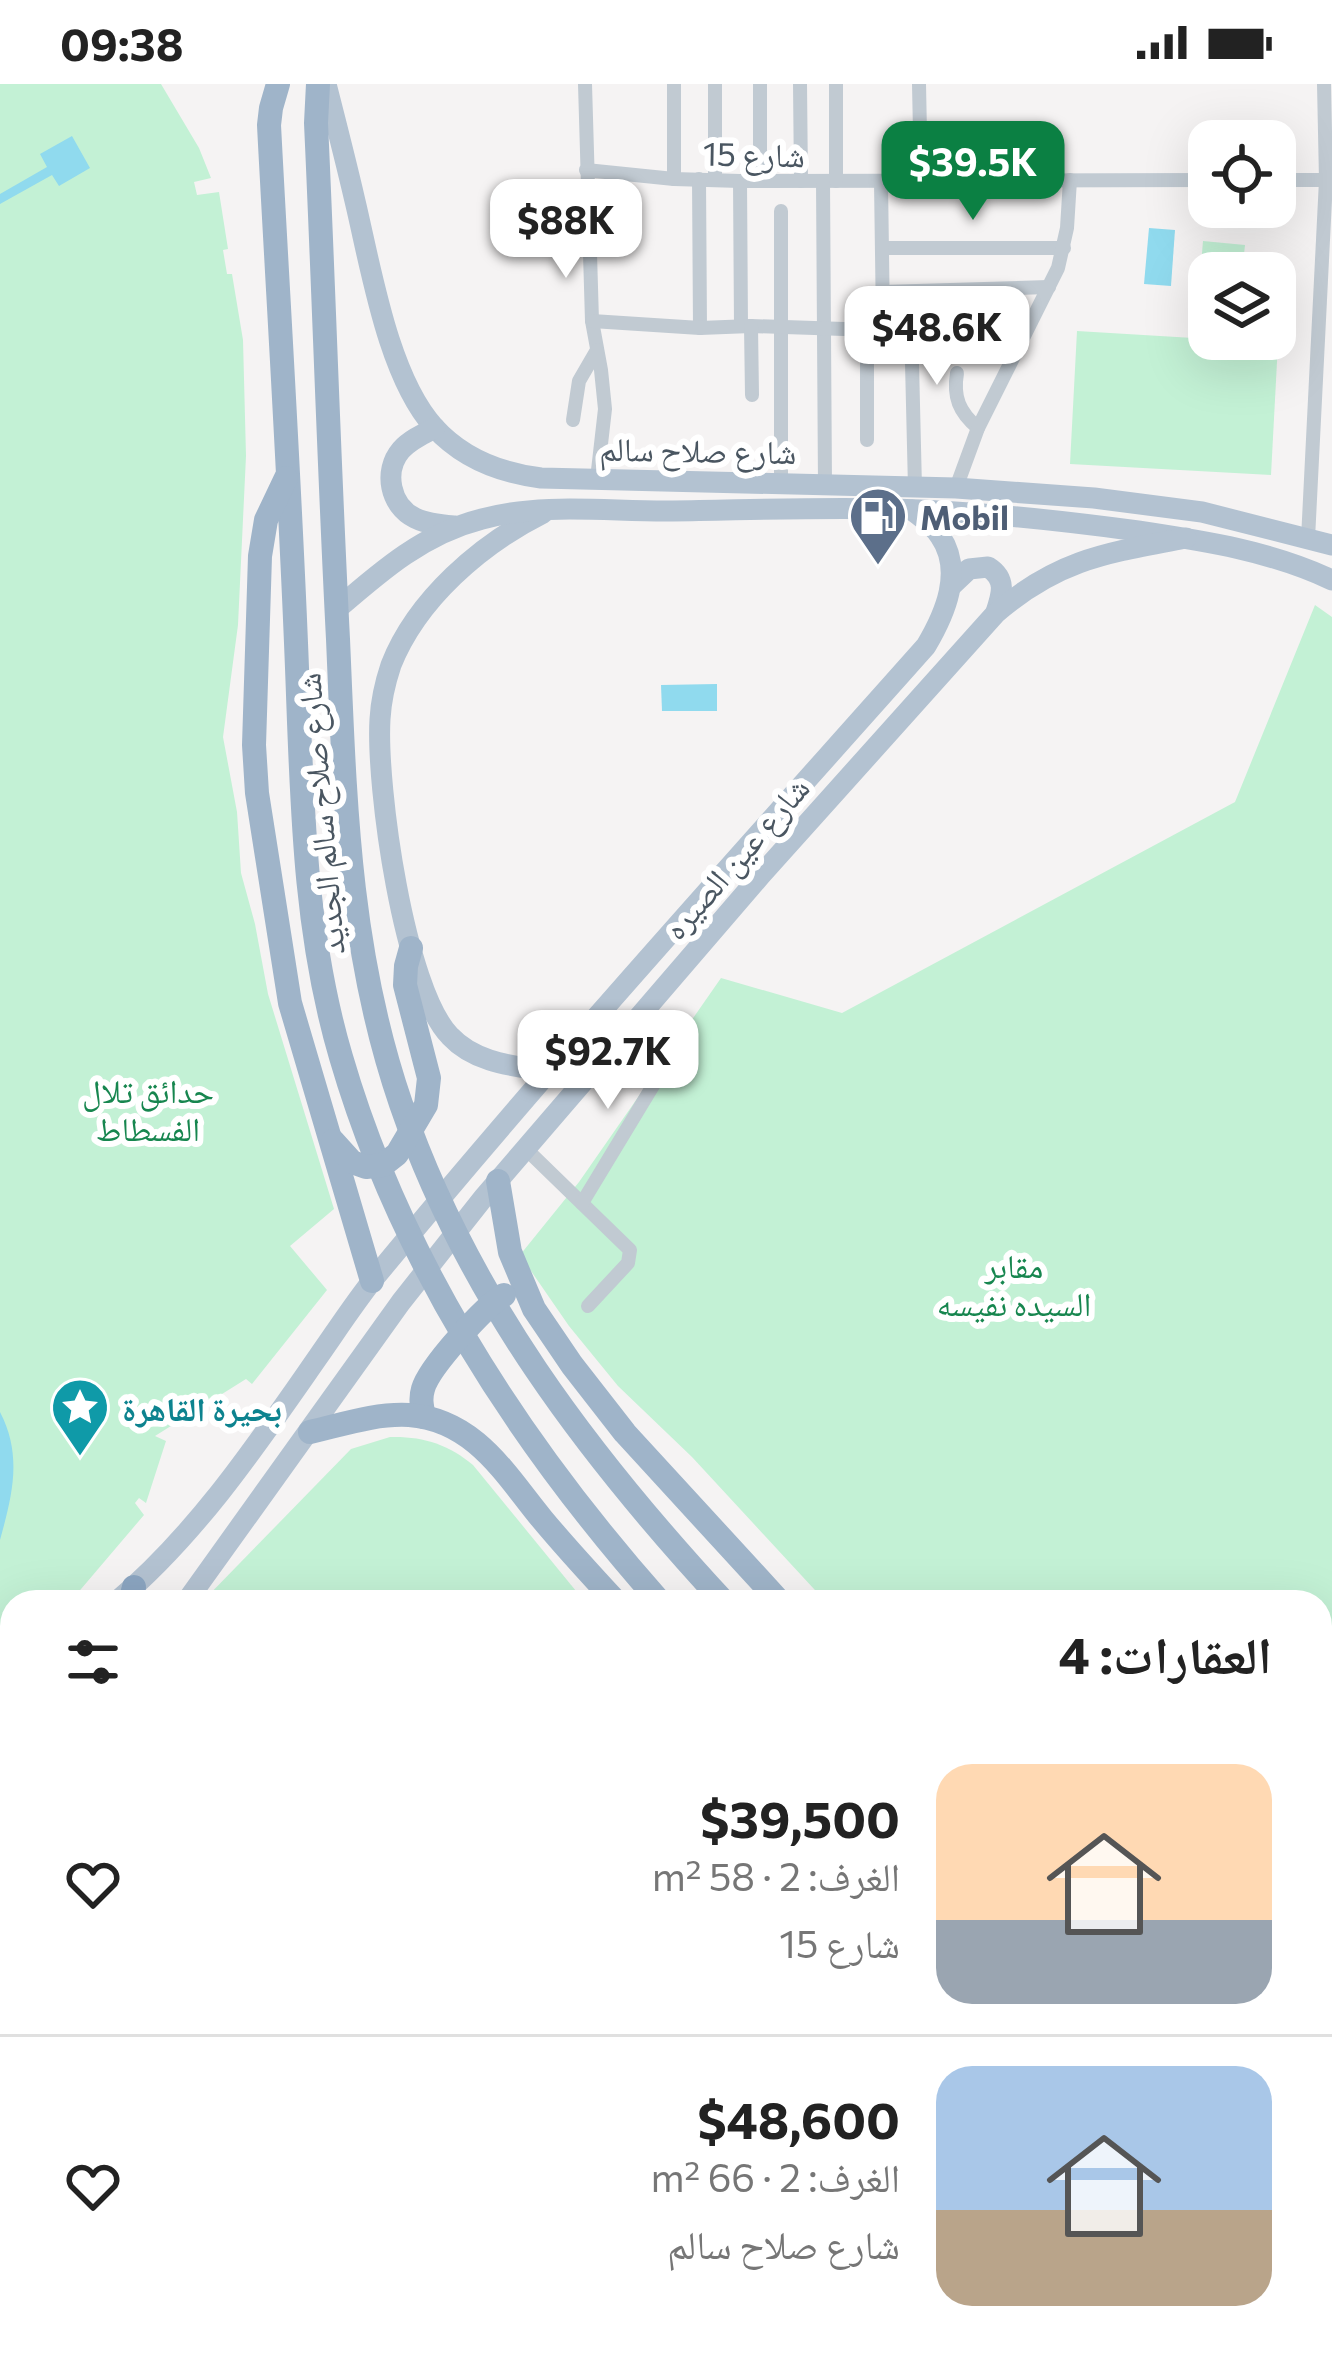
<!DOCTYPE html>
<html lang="ar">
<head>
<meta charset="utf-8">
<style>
  body { margin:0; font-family:Commissioner,"Noto Naskh Arabic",sans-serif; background:#f6f6f6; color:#222; direction:rtl; height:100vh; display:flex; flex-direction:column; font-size:45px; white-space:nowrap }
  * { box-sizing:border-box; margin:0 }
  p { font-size:39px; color:#767676 }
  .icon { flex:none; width:66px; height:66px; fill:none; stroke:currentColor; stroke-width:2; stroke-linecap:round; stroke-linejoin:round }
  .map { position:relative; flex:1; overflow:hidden; direction:ltr }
  .drawer { position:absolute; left:0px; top:1506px; width:1332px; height:771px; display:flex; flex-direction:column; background:#fff; border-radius:36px 36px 0 0; box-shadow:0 12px 48px #0002; direction:rtl }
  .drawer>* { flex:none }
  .tools { position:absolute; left:1188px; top:36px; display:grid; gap:24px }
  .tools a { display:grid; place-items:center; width:108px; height:108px; border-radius:24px; background:#fff; box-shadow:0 12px 48px #0002; font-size:60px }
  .price { position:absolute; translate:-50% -102px; padding:0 27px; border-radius:24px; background:#fff; color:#222; font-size:39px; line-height:78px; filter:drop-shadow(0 3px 6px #0008) }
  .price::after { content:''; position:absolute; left:50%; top:72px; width:36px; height:27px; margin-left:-18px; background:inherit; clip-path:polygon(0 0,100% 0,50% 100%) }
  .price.active { background:#0b8043; color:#fff }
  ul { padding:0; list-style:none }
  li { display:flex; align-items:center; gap:36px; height:300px; padding:0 60px }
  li+li { border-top:3px solid #e0e0e0 }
  li span { display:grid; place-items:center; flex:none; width:336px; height:240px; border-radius:36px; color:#555 }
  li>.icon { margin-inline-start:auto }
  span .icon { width:144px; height:144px; fill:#fffc; stroke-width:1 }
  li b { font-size:51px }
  h2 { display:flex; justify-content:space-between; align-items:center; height:144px; padding:0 60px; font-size:51px }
  .status { display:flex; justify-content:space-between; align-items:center; height:84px; padding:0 60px; background:#fff; direction:ltr }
  .status svg { height:33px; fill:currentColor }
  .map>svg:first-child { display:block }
  .green { fill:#c3f1d5 }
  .water { fill:#90daee }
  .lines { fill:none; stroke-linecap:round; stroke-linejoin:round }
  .minor { stroke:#c1cad2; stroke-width:14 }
  .tertiary { stroke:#c1cad2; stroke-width:18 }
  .primary { stroke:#b3c2d1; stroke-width:21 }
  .trunk { stroke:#9fb4c9; stroke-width:24 }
  .motorway { stroke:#8ba5c1; stroke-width:24 }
  .labels { text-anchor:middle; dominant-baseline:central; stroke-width:12; stroke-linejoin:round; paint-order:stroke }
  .street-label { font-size:33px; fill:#4a5661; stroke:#fff }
  .service-label { font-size:33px; font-weight:bold; fill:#4e5e75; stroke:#fff; text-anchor:start }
  .park-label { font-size:33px; fill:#17864f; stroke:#fff }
  .culture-label { font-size:33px; font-weight:bold; fill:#0d838f; stroke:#fff; text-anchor:start }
</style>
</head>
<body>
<div class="status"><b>09:38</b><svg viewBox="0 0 49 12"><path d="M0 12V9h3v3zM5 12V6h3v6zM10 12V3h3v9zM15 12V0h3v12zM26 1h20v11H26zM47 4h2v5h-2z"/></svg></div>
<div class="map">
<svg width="1332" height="2275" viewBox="0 0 1332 2275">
  <rect width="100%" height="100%" fill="#f5f3f3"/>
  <g class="green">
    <polygon points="0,0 161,0 199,64 211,94 194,98 197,111 219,108 228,165 223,166 227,190 232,190 243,256 246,372 238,541 223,653 237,728 241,789 255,840 268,910 334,1125 290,1162 327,1206 252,1300 246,1295 155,1352 166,1357 146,1419 139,1414 135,1419 144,1431 70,1518 12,1518 12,1579 0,1591"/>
    <polygon points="1203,157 1245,161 1242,189 1209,189 1209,245 1196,244"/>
    <polygon points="1077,247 1278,259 1271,391 1070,380"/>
    <polygon points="1315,521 1332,533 1332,1904 1320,1911 1320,1518 826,1518 692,1373 618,1302 569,1242 520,1171 579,1098 721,894 842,929 1235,718"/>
    <path d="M390 1353C422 1352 448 1360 473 1381L585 1518H202L351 1365Z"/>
    <polygon points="12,1714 12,2140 0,2122 0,1726"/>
    <polygon points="0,2142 12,2159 12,2265 710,2265 696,2275 0,2275"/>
    <polygon points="1320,2185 1332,2194 1332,2275 907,2275 901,2265 1320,2265"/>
  </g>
  <g class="water">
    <polygon points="72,52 90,84 59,102 52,91 0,120 0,110 47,83 40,70"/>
    <polygon points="1149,144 1175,146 1171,202 1144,200"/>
    <polygon points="717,600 717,627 662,627 661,601"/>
    <path d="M0 1328C23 1372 12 1412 0 1456Z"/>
  </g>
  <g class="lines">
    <g class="minor">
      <polyline points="585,0 592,237 601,286 605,325 597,395"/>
      <polyline points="800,0 801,97"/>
      <polyline points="919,0 921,97"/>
      <polyline points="586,86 674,95 740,97 1209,96"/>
      <polyline points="674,95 674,0"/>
      <polyline points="699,95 700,244"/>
      <polyline points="715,96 715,0"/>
      <polyline points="760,96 760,0"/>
      <polyline points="1275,96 1326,96"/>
      <polyline points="740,97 741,242"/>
      <polyline points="823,97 825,401"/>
      <polyline points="836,97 836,0"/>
      <polyline points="781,127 781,399"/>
      <polyline points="882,164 1064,164"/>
      <polyline points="882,208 1049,203"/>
      <polyline points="592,237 700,244 751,242 844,245"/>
      <polyline points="883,240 902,256 912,279 915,404"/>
      <polyline points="751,242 752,311"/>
      <polyline points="894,248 1025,249"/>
      <path d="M957 289C953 313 959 328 978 344"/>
      <polyline points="573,336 579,297 597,266"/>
      <polyline points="867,356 867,265 883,240 881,98"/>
      <polyline points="956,404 978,344 1058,184 1067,144 1070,96"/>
      <polyline points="1308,455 1326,96 1324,0"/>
      <polyline points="526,1065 630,1166 628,1179 588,1222"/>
      <polyline points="582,1119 677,962"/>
      <polyline points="1320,1798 1332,1790"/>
      <polyline points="317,2265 326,2275"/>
      <polyline points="734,2265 745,2275"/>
      <polyline points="894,2265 900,2275"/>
      <polyline points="35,2275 53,2265"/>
      <polyline points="855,2275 866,2265"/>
    </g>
    <g class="tertiary">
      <polyline points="1320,1915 1332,1908"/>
      <polyline points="0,2129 12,2147"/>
    </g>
    <g class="primary">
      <path d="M326 0C336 39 346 78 355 117 371 184 388 292 434 343 462 374 501 389 541 394L956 404 1094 414 1202 428 1332 461"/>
      <path d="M435 344C423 350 410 356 401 366 383 387 390 422 415 434 427 440 442 441 455 442"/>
      <path d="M543 429C481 460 417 515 391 581 385 599 381 617 380 635 376 702 404 905 450 952 476 980 516 982 551 988"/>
      <path d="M951 502 969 485 988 483C1007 495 1002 510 996 528"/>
      <path d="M336 526C381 487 423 450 482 435 544 418 610 428 673 427 746 426 819 423 892 425 974 427 1057 436 1138 447 1204 457 1271 467 1332 496"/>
      <path d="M116 1518C197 1450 258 1359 318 1273 337 1246 355 1218 376 1192 553 977 741 770 926 562 945 530 964 487 940 452 933 441 922 434 912 426"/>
      <path d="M186 1518 401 1218 484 1113 761 791 996 529C1059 475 1107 469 1186 454"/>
      <polyline points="0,1626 12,1614"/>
      <polyline points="0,1727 12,1716"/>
    </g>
    <g class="trunk">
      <path d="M278 0 271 24 269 41C278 213 289 386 296 559 302 698 301 838 341 973 400 1176 521 1361 660 1518"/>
      <path d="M318 0 316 39C324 211 329 383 338 555 345 716 348 866 401 1020 467 1212 588 1371 724 1518"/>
      <polyline points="286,394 266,436 260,472 254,661 257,709 290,919 372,1197"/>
      <polyline points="333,1057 352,1078 366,1083 383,1081 397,1070 426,1021 429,994 405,901 406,882 411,864"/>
      <polyline points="498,1097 510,1168 534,1225 572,1281 625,1349 780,1518"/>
      <path d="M424 1333C422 1323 420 1315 423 1305 429 1283 485 1222 504 1211"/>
      <path d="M310 1348C341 1341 376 1329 409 1331 475 1336 505 1390 542 1435 566 1464 591 1491 616 1518"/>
      <polyline points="1320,1979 1332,1995"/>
      <polyline points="1320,2080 1332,2088"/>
      <polyline points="1320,2137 1332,2145"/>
      <polyline points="1320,2222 1332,2223"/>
    </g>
    <g class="motorway">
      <polyline points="130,1518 134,1503"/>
      <polyline points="0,1660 12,1649"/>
      <polyline points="0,1697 12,1685"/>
    </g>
  </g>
  <defs>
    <g id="fuel-pin" transform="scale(3)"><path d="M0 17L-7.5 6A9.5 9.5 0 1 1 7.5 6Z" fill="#5c6f8a" stroke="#fff"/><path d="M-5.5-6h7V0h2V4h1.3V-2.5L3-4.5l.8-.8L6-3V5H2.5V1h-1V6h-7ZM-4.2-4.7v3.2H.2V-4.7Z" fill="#fff"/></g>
    <g id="sight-pin" transform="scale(3)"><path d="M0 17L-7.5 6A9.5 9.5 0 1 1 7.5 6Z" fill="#0f9aa8" stroke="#fff"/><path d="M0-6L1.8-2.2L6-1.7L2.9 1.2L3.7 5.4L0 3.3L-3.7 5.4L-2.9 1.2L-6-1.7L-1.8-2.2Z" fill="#fff"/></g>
  </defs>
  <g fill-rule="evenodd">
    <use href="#fuel-pin" x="878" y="432"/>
    <use href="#sight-pin" x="80" y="1323"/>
  </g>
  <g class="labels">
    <g class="street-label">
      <text transform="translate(754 69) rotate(1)">شارع 15</text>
      <text transform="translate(698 365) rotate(1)">شارع صلاح سالم</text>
      <text transform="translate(319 730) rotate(-95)">شارع صلاح سالم الجديد</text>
      <text transform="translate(735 773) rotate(-49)">شارع عين الصيره</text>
    </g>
    <g class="service-label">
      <text x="920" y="432">Mobil</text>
    </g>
    <g class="park-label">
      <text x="148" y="1005">حدائق تلال<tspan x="148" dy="38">الفسطاط</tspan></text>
      <text x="1014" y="1180">مقابر<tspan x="1014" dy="38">السيده نفيسه</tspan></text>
    </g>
    <g class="culture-label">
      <text x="122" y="1323">بحيرة القاهرة</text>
    </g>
  </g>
</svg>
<div class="tools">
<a><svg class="icon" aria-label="locate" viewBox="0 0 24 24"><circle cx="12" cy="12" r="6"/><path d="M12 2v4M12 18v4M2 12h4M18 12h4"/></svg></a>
<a><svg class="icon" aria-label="layers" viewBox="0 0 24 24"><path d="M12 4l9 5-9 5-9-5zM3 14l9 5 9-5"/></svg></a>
</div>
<b class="price active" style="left:973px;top:139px">$39.5K</b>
<b class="price" style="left:566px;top:197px">$88K</b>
<b class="price" style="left:937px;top:304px">$48.6K</b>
<b class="price" style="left:608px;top:1028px">$92.7K</b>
<section class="drawer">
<h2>العقارات: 4<svg class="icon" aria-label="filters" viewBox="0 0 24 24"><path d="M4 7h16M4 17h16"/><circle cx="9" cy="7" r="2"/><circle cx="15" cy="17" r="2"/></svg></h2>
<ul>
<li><span style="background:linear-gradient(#ffd9b3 65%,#9aa5b1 0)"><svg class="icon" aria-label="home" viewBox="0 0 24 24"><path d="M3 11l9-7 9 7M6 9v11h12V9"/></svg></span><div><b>$39,500</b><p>الغرف: 2 · 58 m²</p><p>شارع 15</p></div><svg class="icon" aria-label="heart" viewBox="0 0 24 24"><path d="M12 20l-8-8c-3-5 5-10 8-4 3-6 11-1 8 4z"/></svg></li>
<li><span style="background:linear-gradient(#a9c7e8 60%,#b9a48a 0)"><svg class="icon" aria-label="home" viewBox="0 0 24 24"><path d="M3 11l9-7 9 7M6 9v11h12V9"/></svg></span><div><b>$48,600</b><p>الغرف: 2 · 66 m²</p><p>شارع صلاح سالم</p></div><svg class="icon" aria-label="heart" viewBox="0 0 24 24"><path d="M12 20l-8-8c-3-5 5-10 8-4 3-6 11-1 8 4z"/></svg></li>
</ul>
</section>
</div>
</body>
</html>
